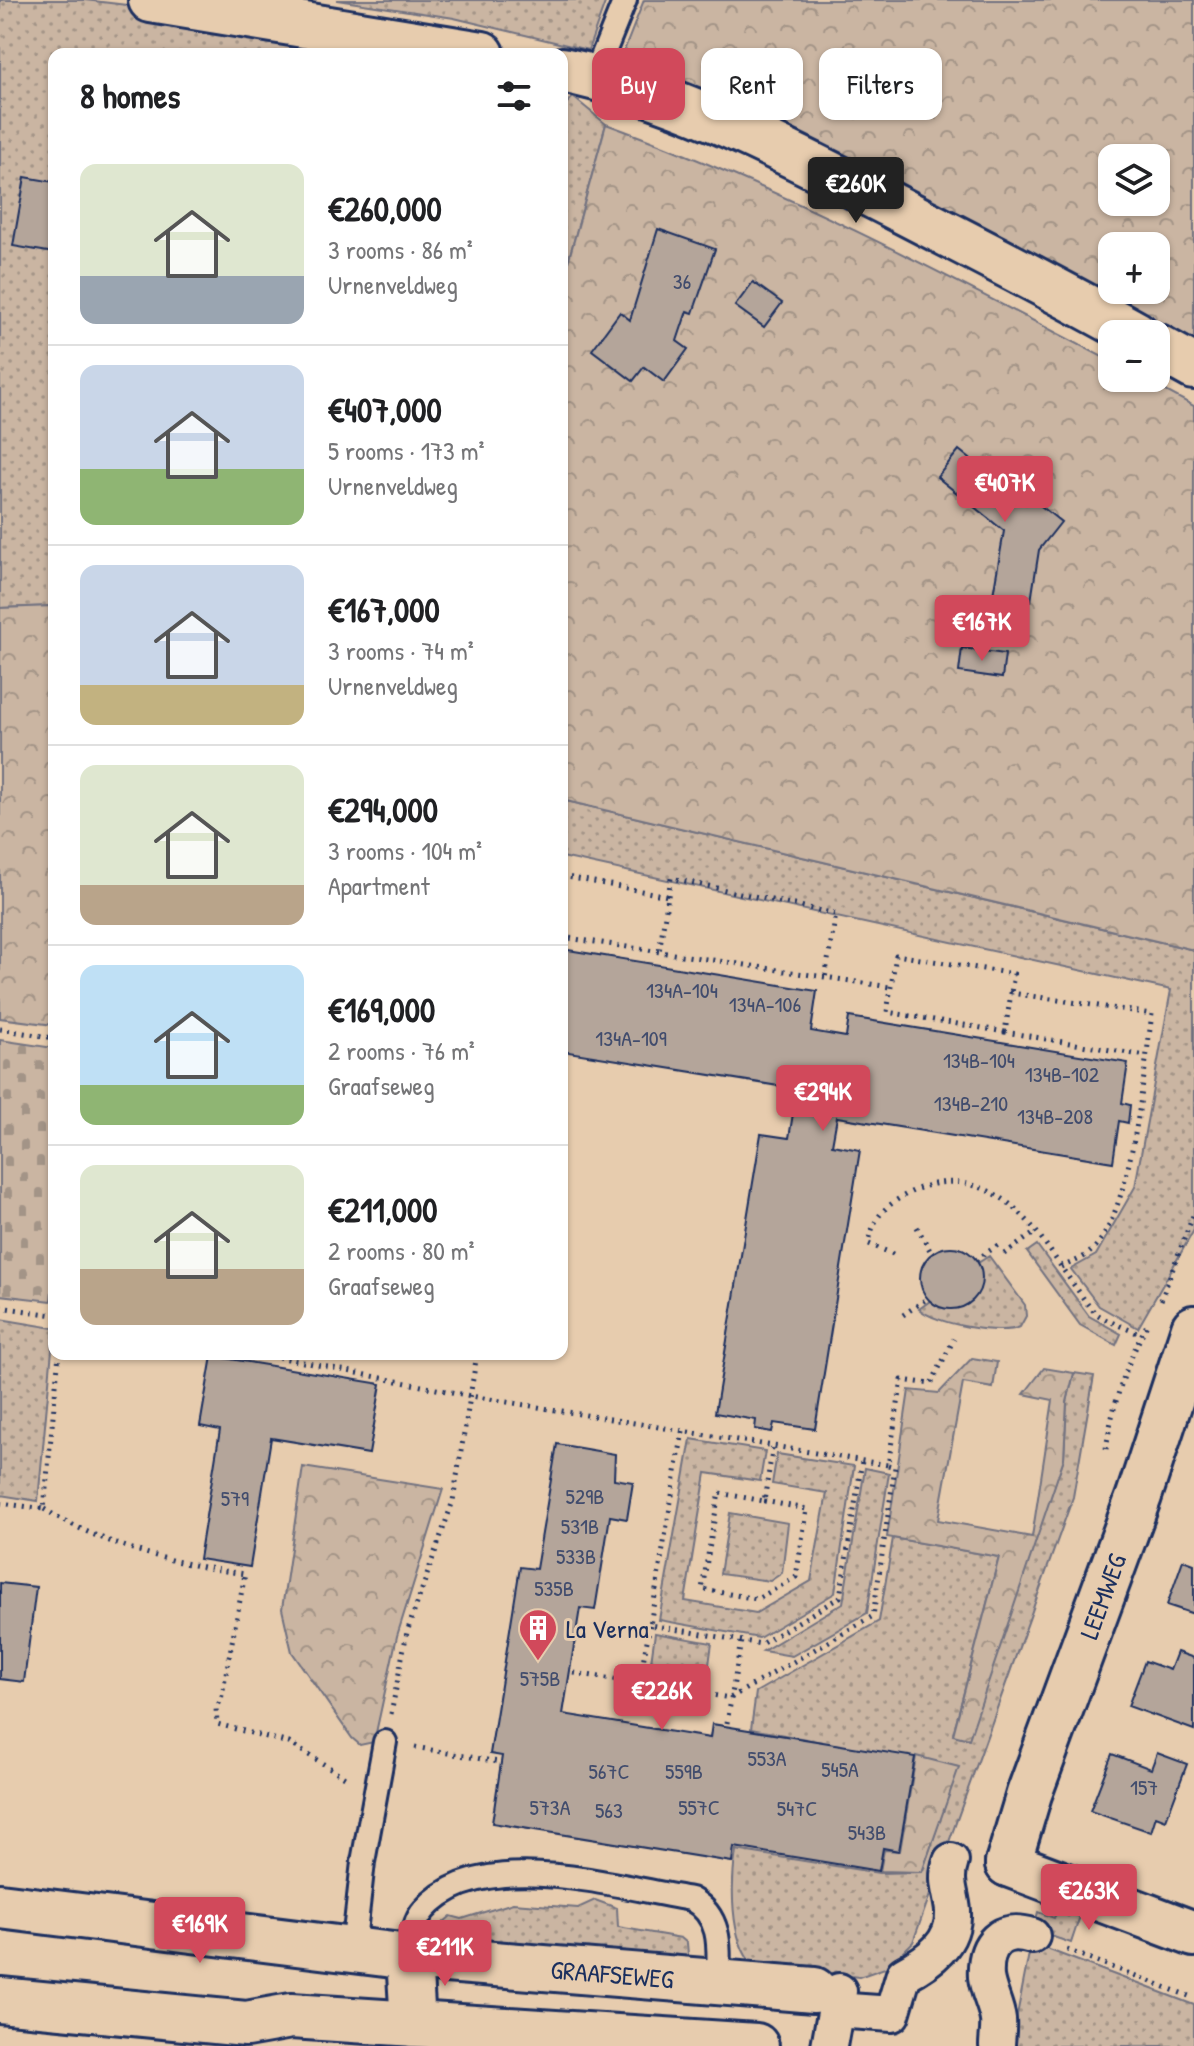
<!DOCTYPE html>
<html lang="en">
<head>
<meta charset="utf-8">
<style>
  body { margin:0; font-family:"Patrick Hand",sans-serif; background:#f2f2f2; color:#202124; height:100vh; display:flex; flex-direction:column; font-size:30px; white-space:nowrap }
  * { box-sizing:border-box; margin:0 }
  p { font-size:26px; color:#757577 }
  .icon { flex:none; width:44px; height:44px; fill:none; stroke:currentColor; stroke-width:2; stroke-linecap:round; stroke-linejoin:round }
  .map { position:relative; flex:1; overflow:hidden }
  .details { position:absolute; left:48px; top:48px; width:520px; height:1312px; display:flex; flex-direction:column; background:#fff; border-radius:16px; box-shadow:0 2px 6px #0004 }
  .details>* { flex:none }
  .hud { position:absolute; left:592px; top:48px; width:482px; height:72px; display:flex; gap:16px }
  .fabs { position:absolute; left:1098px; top:144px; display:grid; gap:16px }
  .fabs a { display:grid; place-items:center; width:72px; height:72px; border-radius:16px; background:#fff; box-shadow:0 2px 6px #0004; font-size:40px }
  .price { position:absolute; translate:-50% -68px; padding:0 18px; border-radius:8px; background:#d1495b; color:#fff; font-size:26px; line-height:52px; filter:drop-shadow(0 2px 4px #0008) }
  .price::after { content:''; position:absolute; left:50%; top:48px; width:24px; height:18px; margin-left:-12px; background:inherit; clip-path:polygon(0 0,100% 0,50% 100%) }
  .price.current { background:#222; color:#fff }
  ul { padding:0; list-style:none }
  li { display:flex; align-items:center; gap:24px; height:200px; padding:0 32px }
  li+li { border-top:2px solid #e0e0e0 }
  li span { display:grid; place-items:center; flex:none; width:224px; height:160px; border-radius:16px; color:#555 }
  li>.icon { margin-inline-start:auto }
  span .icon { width:96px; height:96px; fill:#fffc; stroke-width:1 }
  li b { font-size:34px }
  h2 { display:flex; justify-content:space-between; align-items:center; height:96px; padding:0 32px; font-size:34px }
  .pill { padding:0 28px; border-radius:16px; background:#fff; box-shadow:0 2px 6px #0004; font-size:28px; line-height:72px }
  .pill.current { background:#d1495b; color:#fff }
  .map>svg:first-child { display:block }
  .grass { fill:url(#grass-dots); stroke:#727280; stroke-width:2 }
  .forest { fill:url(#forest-crowns); stroke:#727280; stroke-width:2; fill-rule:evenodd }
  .cemetery { fill:url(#cemetery-stones); stroke:#727280; stroke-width:2 }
  .building { fill:#b4a59a; stroke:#1b2f5e; stroke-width:2 }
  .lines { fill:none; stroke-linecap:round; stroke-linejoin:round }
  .service-casing { stroke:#1b2f5e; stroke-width:28 }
  .pedestrian-casing { stroke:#1b2f5e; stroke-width:40 }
  .minor-casing { stroke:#1b2f5e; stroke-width:50 }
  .tertiary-casing { stroke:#1b2f5e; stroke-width:50 }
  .primary-casing { stroke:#1b2f5e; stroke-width:50 }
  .path { stroke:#1b2f5e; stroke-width:5; stroke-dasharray:2 6; stroke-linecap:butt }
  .service { stroke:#e7ccae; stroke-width:22 }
  .pedestrian { stroke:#e7ccae; stroke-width:34 }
  .minor { stroke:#e7ccae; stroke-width:44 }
  .tertiary { stroke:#e7ccae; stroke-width:44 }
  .primary { stroke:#e7ccae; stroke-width:44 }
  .labels { text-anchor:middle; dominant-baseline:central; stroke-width:6; stroke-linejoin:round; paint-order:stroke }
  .number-label { font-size:22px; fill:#414c6d }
  .street-label { font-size:26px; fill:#1b2f5e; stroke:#e7ccae }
  .poi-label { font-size:26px; fill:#1b2f5e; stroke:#e7ccae; text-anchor:start }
</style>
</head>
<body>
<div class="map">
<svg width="1194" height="2046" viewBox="0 0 1194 2046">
  <defs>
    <pattern id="grass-dots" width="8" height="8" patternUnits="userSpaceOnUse" patternTransform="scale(2)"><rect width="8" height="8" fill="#cab5a2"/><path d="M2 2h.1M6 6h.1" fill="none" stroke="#a39487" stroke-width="1.8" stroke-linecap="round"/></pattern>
    <pattern id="forest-crowns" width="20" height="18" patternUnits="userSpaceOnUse" patternTransform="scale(2)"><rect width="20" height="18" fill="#cab5a2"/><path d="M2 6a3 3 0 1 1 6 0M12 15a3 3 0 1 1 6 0" fill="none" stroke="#a39487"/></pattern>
    <pattern id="cemetery-stones" width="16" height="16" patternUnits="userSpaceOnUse" patternTransform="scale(2)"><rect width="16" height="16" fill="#cab5a2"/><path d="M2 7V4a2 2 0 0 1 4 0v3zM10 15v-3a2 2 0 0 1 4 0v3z" fill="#a39487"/></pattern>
  </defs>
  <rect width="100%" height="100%" fill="#e7ccae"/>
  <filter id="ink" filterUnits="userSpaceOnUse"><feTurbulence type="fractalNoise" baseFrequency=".0125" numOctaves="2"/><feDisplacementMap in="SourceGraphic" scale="16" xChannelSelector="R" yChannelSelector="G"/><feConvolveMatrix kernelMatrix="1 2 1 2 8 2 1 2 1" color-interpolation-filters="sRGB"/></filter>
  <g filter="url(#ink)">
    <g class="grass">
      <polygon points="0,0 85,0 194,13 368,54 54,54 54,606 0,608"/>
      <polygon points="337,0 606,0 588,50 454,18"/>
      <polygon points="573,97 606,124 562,284 562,108"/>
      <polygon points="562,800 1194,950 1194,1230 1138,1328 1099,1306 1071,1269 1096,1255 1135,1187 1171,990 562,857"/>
      <polygon points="1037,1245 1089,1316 1121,1334 1116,1345 1080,1325 1027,1252"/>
      <path d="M989 1256 1025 1305 1026 1316 1020 1327C1001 1336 935 1324 919 1309L930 1301 950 1309 972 1301 982 1279 978 1263Z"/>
      <polygon points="0,1319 54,1328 38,1501 0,1495"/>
      <path d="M1074 1373 1094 1376 1073 1497 913 1942 888 1967 859 1977 753 1965C729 1940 731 1882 736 1850L879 1873 922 1872 958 1767 751 1729 756 1692 879 1621 893 1538 999 1557 953 1734 1012 1606 1064 1458 1067 1402Z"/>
      <polygon points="691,1439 765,1451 760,1481 706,1473 685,1601 756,1613 811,1581 827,1493 772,1484 777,1454 854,1466 835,1593 759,1638 659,1620"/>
      <polygon points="865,1468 889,1473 867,1613 792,1656 763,1651 843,1603"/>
      <polygon points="730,1513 788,1523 782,1573 770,1581 720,1574"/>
      <polygon points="655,1633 712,1643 706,1686 649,1676"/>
      <polygon points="595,1900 617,1908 618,1927 681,1938 687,1943 689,1966 442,1940 444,1922 451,1916 462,1919 513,1903 578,1908"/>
      <polygon points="1062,1900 1082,1910 1071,1943 1033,1930 1038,1912 1054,1918"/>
      <polygon points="1031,1943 1194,2005 1194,2046 1011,2046"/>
    </g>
    <g class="forest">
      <path d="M644 0H1194V353L751 118 622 56ZM1112 158H1156V202H1112ZM1112 246H1156V290H1112Z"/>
      <path d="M606 124C782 188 946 275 1112 362V378H1142L1194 406V950L562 800V284Z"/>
      <polygon points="54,606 54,1025 0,1018 0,608"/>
      <polygon points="972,1358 997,1362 993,1388 963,1383 938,1520 1032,1537 1053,1400 1024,1394 1044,1368 1074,1373 1067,1402 1064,1458 969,1739 953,1735 999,1557 887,1537 909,1390 939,1393"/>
      <polygon points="303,1467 443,1489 397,1636 374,1742 360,1745 352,1738 292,1652 282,1609"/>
      <polygon points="916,1756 959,1767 922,1872 880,1871 884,1850 900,1851"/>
    </g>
    <polygon class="cemetery" points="0,1040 54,1048 54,1271 51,1301 0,1295"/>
    <g class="building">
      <polygon points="25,177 54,182 54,253 13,246"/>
      <polygon points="658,229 715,249 693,313 687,311 677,341 688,349 664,382 644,367 633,381 592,350 620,312 630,320"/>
      <polygon points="753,282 782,303 764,327 735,306"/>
      <polygon points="959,450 1026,504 1031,498 1061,522 1039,550 1031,601 993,595 1004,531 937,477"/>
      <polygon points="962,648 1005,654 1002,678 959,672"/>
      <polygon points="562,949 817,991 811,1031 846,1037 849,1017 1128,1063 1122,1103 1130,1105 1128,1123 1119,1121 1113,1162 837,1117 832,1145 860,1150 815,1429 774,1423 772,1432 755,1429 756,1420 715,1413 761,1134 789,1138 797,1089 562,1051"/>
      <circle cx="951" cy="1278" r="31"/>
      <polygon points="212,1356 381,1384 369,1454 271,1438 250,1567 199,1559 220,1430 200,1426"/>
      <polygon points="557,1444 615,1454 614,1479 633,1482 627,1519 610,1516 595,1610 580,1608 563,1714 710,1738 712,1724 915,1757 899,1851 883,1848 879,1871 734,1847 732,1862 492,1823 502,1756 490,1754 520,1567 536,1569"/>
      <polygon points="1183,1560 1194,1564 1194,1614 1167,1605"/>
      <polygon points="0,1583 36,1587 24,1682 0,1679"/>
      <polygon points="1177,1652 1194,1658 1194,1730 1128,1706 1145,1661 1170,1670"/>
      <polygon points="1157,1753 1187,1764 1166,1820 1156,1816 1151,1832 1090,1811 1112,1754 1151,1769"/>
    </g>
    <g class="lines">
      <g class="service-casing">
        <g id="service">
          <polyline points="594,77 625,0"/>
          <polyline points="353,1950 363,1862 385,1742"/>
          <path d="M409 1957C412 1942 413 1922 424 1910 480 1844 616 1887 691 1899 723 1917 719 1949 718 1982"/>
        </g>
      </g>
      <g class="pedestrian-casing">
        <g id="pedestrian">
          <path d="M835 2010 892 2014 904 1974C929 1961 955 1943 953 1911 951 1891 944 1881 951 1861"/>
          <polyline points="829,2046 839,1991"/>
          <path d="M997 2046C997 2038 999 2028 998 2020 996 2005 988 1992 986 1977 984 1944 1001 1926 1032 1936"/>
        </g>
      </g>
      <g class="minor-casing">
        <g id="minor">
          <polyline points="151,0 482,54"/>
          <path d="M562 70C680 94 787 152 893 206 974 248 1056 289 1136 334"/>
          <polyline points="1156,346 1194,367"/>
          <polyline points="1008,1864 1194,1934"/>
          <path id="s1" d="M0 1906 409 1957 814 1990"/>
          <polyline points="409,1957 413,2024"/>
        </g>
      </g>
      <g class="tertiary-casing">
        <g id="tertiary">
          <path id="s2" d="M1008 1864 1029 1794 1139 1496 1194 1328"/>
        </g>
      </g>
      <g class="primary-casing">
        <polyline id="primary" points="0,2000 246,2024 291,2016 756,2046"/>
      </g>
      <g class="path">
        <polyline points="562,876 668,896 659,952"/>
        <polyline points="668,896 671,878 836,914 825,978"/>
        <polyline points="562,937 890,987"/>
        <polyline points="0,1029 54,1038"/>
        <polyline points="1005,1032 887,1012 896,955 1014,974 1011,993"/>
        <polyline points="917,1227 932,1254"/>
        <path d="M893 1254 869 1244C872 1218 885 1206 907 1194 927 1183 951 1179 972 1185 1023 1198 1045 1246 1074 1285 1081 1294 1088 1307 1097 1314 1110 1323 1127 1328 1141 1335"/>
        <polyline points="1004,1254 1036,1232"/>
        <polyline points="976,1260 998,1245"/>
        <path d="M1061 1267C1070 1263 1082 1259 1089 1253 1132 1219 1144 1069 1152 1014L1011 993 1005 1032 1146 1056"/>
        <polyline points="1161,1300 1194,1213"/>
        <polyline points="0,1307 54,1315"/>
        <polyline points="903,1315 928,1298"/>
        <polyline points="263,1354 471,1396 888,1465 902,1380 931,1384 954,1339"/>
        <polyline points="683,1431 650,1625 761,1644 840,1597 862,1461"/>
        <path d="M1106 1449C1113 1403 1126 1363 1148 1323"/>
        <polyline points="764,1501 807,1509 796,1577 757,1599 702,1589 719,1493 764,1501 773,1446"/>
        <polyline points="0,1503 44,1509 59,1354"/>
        <path d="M44 1509C104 1546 175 1564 245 1574L221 1700 216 1708 217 1724 289 1743 345 1777"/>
        <polyline points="650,1625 639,1683 730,1698 873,1616 895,1467 888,1465"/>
        <polyline points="574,1673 639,1683"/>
        <polyline points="391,1714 407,1632 453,1501 477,1354"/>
        <polyline points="727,1723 741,1641"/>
        <polyline points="415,1747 498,1762"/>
        <polyline points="1067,1950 1194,1998"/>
      </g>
      <use href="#service" class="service"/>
      <use href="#pedestrian" class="pedestrian"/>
      <use href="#minor" class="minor"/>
      <use href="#tertiary" class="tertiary"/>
      <use href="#primary" class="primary"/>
    </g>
  </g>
  <defs>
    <g id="building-pin" transform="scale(2)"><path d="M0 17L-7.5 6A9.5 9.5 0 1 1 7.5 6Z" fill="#d1495b" stroke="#e7ccae"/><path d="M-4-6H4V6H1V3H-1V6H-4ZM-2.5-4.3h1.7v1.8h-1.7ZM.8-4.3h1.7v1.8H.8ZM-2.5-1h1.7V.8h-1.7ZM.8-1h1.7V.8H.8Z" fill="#fff"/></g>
  </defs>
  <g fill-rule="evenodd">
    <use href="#building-pin" x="538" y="1628"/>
  </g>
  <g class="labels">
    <g class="number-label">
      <text x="682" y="281">36</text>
      <text x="682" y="990">134A-104</text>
      <text x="765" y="1004">134A-106</text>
      <text x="631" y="1038">134A-109</text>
      <text x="979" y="1060">134B-104</text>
      <text x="1062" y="1074">134B-102</text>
      <text x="971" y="1103">134B-210</text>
      <text x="1055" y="1116">134B-208</text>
      <text x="585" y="1496">529B</text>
      <text x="235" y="1498">579</text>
      <text x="580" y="1526">531B</text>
      <text x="576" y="1556">533B</text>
      <text x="554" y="1588">535B</text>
      <text x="540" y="1678">575B</text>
      <text x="767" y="1758">553A</text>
      <text x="840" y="1769">545A</text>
      <text x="609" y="1771">567C</text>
      <text x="684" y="1771">559B</text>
      <text x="1144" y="1787">157</text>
      <text x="550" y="1807">573A</text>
      <text x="699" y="1807">557C</text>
      <text x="797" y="1808">547C</text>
      <text x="609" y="1810">563</text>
      <text x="867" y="1832">543B</text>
    </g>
    <g class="street-label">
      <text stroke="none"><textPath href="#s2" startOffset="284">LEEMWEG</textPath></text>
      <text stroke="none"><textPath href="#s1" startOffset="616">GRAAFSEWEG</textPath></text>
    </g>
    <g class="poi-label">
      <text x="566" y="1628">La Verna</text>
    </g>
  </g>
</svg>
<div class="fabs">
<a><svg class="icon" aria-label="layers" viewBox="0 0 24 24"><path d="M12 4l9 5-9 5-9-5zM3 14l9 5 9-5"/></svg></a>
<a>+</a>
<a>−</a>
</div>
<b class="price current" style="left:856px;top:225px">€260K</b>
<b class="price" style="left:1005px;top:524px">€407K</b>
<b class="price" style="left:982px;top:663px">€167K</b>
<b class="price" style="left:823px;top:1133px">€294K</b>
<b class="price" style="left:662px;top:1732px">€226K</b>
<b class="price" style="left:1089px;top:1932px">€263K</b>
<b class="price" style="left:200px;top:1965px">€169K</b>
<b class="price" style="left:445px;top:1988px">€211K</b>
<div class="hud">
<a class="pill current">Buy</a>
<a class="pill">Rent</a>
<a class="pill">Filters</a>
</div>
<section class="details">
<h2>8 homes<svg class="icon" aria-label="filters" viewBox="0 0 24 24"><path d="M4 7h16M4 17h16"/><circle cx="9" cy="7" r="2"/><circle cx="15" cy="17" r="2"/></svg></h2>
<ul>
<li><span style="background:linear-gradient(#dfe7d0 70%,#9aa5b1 0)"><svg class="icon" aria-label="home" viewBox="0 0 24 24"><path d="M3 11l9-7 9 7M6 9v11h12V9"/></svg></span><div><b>€260,000</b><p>3 rooms · 86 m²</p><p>Urnenveldweg</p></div></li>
<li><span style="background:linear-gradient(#c9d6e8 65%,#8fb573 0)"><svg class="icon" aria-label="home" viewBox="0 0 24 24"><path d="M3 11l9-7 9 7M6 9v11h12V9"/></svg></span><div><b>€407,000</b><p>5 rooms · 173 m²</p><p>Urnenveldweg</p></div></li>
<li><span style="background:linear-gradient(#c9d6e8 75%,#c2b280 0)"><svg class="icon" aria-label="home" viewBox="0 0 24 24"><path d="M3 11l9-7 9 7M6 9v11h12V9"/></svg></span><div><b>€167,000</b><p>3 rooms · 74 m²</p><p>Urnenveldweg</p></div></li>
<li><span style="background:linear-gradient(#dfe7d0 75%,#b9a48a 0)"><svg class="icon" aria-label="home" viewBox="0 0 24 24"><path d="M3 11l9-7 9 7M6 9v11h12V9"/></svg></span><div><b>€294,000</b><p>3 rooms · 104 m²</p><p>Apartment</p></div></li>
<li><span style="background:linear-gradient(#bfe0f5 75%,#8fb573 0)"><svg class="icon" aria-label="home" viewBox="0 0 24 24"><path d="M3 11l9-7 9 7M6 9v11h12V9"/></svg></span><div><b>€169,000</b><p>2 rooms · 76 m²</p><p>Graafseweg</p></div></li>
<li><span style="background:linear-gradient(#dfe7d0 65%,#b9a48a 0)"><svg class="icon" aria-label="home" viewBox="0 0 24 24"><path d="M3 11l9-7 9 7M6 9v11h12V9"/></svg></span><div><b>€211,000</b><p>2 rooms · 80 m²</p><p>Graafseweg</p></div></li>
</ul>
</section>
</div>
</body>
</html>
